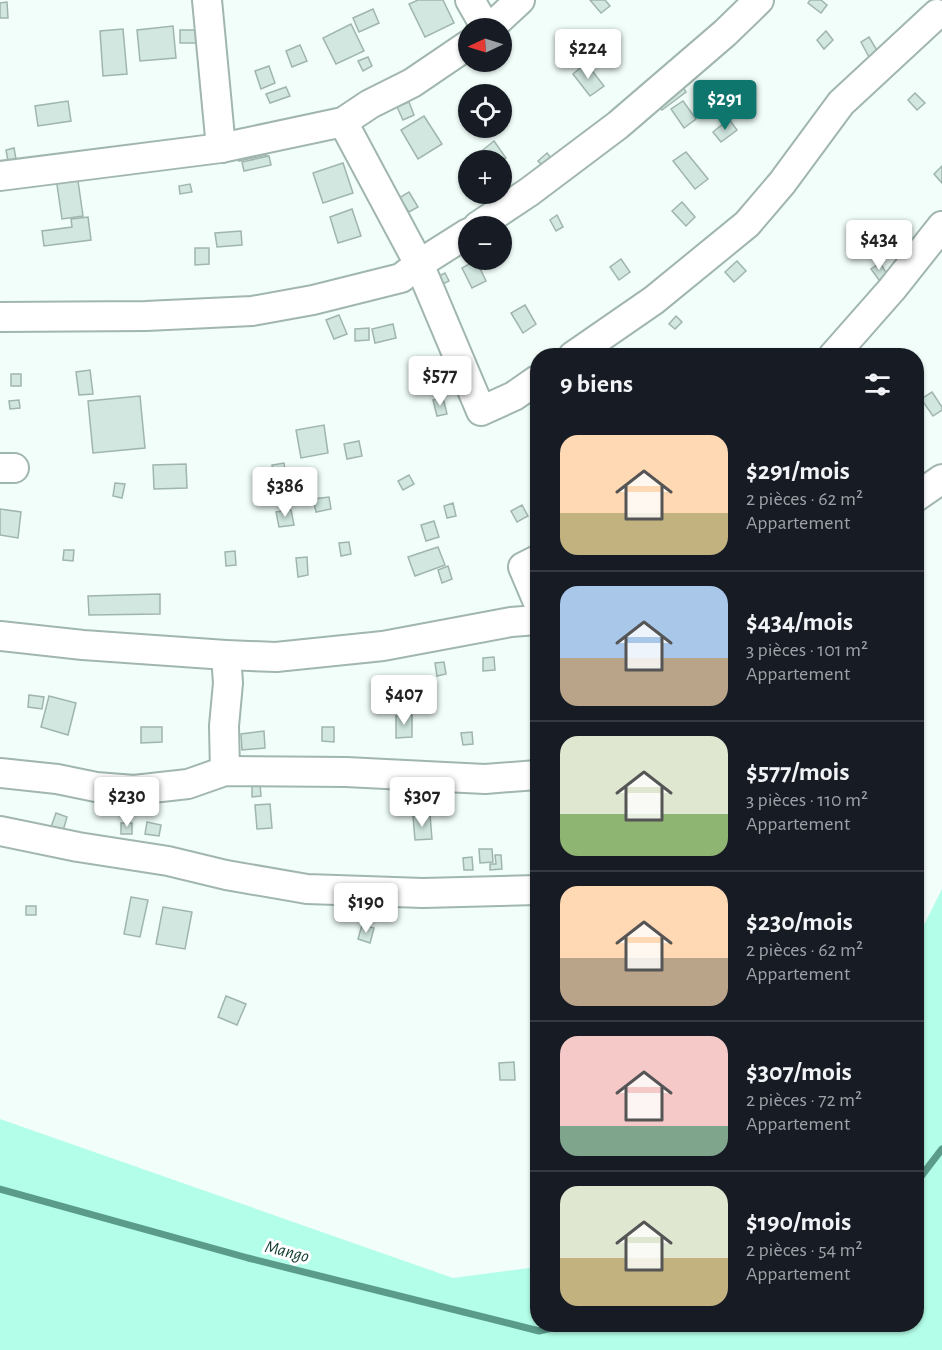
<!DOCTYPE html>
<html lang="fr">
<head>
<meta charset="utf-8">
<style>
  body { margin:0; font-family:"Alegreya Sans",sans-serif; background:#242831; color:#f1f3f6; height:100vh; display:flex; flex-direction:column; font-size:22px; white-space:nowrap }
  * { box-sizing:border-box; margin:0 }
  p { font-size:20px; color:#9ea1a6 }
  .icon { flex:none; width:33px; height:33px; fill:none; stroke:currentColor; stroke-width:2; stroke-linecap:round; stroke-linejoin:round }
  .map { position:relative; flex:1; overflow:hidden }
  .drawer { position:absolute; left:530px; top:348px; width:394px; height:984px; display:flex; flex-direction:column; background:#171b24; border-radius:24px; box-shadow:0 2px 4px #0004 }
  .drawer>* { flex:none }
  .needle { width:39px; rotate:266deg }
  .fabs { position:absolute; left:458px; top:18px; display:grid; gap:12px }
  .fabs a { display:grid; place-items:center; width:54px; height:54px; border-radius:50%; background:#171b24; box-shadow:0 2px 4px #0004; font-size:30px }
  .price { position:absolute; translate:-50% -51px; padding:0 14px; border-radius:6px; background:#fff; color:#222; font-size:20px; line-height:39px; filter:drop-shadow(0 2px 3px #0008) }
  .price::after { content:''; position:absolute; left:50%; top:36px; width:18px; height:14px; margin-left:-9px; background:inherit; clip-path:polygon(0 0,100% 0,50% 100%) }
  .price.selected { background:#0f766e; color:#fff }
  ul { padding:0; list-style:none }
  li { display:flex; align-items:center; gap:18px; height:150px; padding:0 30px }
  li+li { border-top:2px solid #363941 }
  li span { display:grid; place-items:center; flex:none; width:168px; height:120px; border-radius:18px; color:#555 }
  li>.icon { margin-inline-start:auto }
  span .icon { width:72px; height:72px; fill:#fffc; stroke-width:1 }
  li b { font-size:26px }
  h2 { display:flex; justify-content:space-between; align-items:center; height:72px; padding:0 30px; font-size:26px }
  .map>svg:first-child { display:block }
  .green { fill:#b3fee8 }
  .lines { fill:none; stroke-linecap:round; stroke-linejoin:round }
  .stream { stroke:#5a9b89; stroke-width:7 }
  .building { fill:#d1e7e0; stroke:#a0b5ae; stroke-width:1.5 }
  .minor-casing { stroke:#a1b6af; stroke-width:32 }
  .minor { stroke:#fff; stroke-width:28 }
  .labels { text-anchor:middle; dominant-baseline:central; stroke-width:6; stroke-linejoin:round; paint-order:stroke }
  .water-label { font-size:18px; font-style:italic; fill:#174035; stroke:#fff }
</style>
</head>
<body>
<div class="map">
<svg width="942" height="1350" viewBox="0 0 942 1350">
  <rect width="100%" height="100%" fill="#f1fefa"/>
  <polygon class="green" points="942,889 942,1350 0,1350 0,1119 453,1278 537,1267 537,1324 916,1324 917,939"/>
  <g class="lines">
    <g class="stream">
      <polyline points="916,1183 942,1149"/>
      <polyline points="0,1189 248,1258 539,1331 569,1324"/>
    </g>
  </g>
  <g class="building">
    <polygon points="418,0 443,0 454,23 425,37 409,4"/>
    <polygon points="590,0 605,0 610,6 601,13"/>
    <polygon points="810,0 821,0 827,5 821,13 808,3"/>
    <polygon points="7,2 8,18 0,18 0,3"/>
    <polygon points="373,9 379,23 359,32 353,18"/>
    <polygon points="351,24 364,51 336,64 323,38"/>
    <polygon points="173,26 176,58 140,61 137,30"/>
    <polygon points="123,29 127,74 103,76 100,31"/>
    <polygon points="180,30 195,30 196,43 180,43"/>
    <polygon points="826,31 833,40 824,49 817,40"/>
    <polygon points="869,37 878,52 869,57 861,42"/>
    <polygon points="300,45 307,61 292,67 286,51"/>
    <polygon points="368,57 372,66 363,71 358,61"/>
    <polygon points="586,63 604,86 590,96 573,74"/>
    <polygon points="269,66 275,83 261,89 255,71"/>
    <polygon points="679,80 686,92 662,110 653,99"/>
    <polygon points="286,87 290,96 270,103 266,94"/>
    <polygon points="915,93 925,103 917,110 908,100"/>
    <polygon points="68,101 71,121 38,126 35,106"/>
    <polygon points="683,101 696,119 684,128 671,109"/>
    <polygon points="409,102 414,115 403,120 397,107"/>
    <polygon points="424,116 442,144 418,159 401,130"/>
    <polygon points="729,119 737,130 721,142 713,132"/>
    <polygon points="494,141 506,158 501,162 501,160 485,160 479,153"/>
    <polygon points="266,147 267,155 239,161 237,153"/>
    <polygon points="14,148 16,159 8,161 6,150"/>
    <polygon points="686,152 708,179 695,189 673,161"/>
    <polygon points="547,153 554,162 546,169 538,161"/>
    <polygon points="269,156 271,165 244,171 242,162"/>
    <polygon points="343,163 353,193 323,203 313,173"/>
    <polygon points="942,166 942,183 934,174"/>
    <polygon points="77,174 83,216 62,219 56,178"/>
    <polygon points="190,184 192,192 180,194 179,186"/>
    <polygon points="409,192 418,207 409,212 399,198"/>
    <polygon points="682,202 695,217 686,226 672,211"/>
    <polygon points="352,209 361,236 338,243 330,217"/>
    <polygon points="557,215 563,227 556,231 550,220"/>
    <polygon points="88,217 91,240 44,246 42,231 72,227 71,219"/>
    <polygon points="241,231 242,245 217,247 215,233"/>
    <polygon points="195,248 209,248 209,264 195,265"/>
    <polygon points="621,259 630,272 619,280 610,267"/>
    <polygon points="476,260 486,281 472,288 462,268"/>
    <polygon points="737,261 746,271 734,282 725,272"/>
    <polygon points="880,263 887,274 879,280 871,269"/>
    <polygon points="445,273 449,281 439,286 435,278"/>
    <polygon points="525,305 536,324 523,333 511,313"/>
    <polygon points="339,315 347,334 334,339 326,320"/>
    <polygon points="676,316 682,322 675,329 669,324"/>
    <polygon points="393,324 396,338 375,343 372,329"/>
    <polygon points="369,328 369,340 355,341 355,329"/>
    <polygon points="90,370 93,394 79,395 76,372"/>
    <rect x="11" y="374" width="10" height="12"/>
    <polygon points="932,392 942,407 942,410 933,416 921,399"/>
    <polygon points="140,396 145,448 93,453 88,401"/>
    <polygon points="443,398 447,414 437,416 433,400"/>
    <polygon points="19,400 20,408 10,409 9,401"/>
    <polygon points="324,425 328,453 301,458 296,430"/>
    <polygon points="359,441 362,456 347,459 344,444"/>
    <polygon points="284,463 286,476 274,478 272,465"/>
    <polygon points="186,464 187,488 154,489 153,465"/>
    <polygon points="409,475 414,484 403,490 398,481"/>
    <polygon points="115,483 125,484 122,498 113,496"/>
    <polygon points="329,497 331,509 316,512 313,499"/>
    <polygon points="453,503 456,516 447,518 444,506"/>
    <polygon points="522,505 528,516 517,522 511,511"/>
    <polygon points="0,509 21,512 18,538 0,535"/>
    <polygon points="291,510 294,525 279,527 276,512"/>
    <polygon points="434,521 439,537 426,541 421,525"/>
    <polygon points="349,542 351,554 341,556 339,543"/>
    <polygon points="438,547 445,565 415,576 408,557"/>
    <polygon points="64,550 74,550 73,561 63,560"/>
    <polygon points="235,551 236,565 226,566 225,552"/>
    <polygon points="307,557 308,575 298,577 296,558"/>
    <polygon points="448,566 452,579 442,583 438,570"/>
    <polygon points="160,594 160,614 89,615 88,596"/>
    <polygon points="494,657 495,670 483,671 483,658"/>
    <polygon points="444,662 446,674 437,676 435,663"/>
    <polygon points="29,695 44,697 42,709 28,707"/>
    <polygon points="49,696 76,703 68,735 41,727"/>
    <polygon points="412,715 412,737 396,738 396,716"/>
    <polygon points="141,727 162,727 162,742 141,743"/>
    <polygon points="322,727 334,727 334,742 322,741"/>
    <polygon points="264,731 265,748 242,750 241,734"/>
    <polygon points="472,732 473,744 463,745 461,733"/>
    <polygon points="252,784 260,784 261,796 252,797"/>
    <polygon points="270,804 272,828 257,829 255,805"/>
    <polygon points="56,813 67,817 63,831 51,827"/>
    <polygon points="430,815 432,839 415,840 413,816"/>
    <polygon points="147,822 161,825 159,836 145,834"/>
    <rect x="121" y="823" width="11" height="11"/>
    <polygon points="479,849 492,849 493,862 480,863"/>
    <polygon points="495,855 501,855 502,869 490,870 490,864 496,864"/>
    <polygon points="472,857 473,870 464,870 463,858"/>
    <polygon points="131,897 148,900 140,937 124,934"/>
    <rect x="26" y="906" width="10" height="9"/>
    <polygon points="163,907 192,912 185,949 156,944"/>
    <polygon points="362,925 374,928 370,943 358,939"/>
    <polygon points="226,996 246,1004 237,1025 218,1017"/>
    <polygon points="514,1062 515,1080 500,1080 499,1063"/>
  </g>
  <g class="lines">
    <g class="minor-casing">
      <g id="minor">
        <polyline points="207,0 221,148"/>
        <polyline points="470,0 486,28"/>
        <polyline points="490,28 520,0"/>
        <polyline points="343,122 419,264 481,411 514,396 537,380"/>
        <polyline points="0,176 221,148 343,122 370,104 412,83 468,45"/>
        <polyline points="478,226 529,192 618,125 725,33 759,0"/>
        <polyline points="0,317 146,316 252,311 313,300 401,278 419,264 468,233"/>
        <polyline points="573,356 654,300 747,224 782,183 841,103 937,14"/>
        <polyline points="833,356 892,289 942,226"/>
        <polyline points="0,468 14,468"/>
        <polyline points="916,497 942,479"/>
        <polyline points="537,560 523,567 537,600"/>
        <polyline points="0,636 83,645 226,655 276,657 383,646 511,622 537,620"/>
        <polyline points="225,771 224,726 228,683 226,655"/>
        <polyline points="0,773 57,779 96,787 134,790 188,784 225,771 346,772 485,779 537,775"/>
        <polyline points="0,831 78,847 168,861 226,875 307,889 423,893 537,890"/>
      </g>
    </g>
    <use href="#minor" class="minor"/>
  </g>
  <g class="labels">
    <g class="water-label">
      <text transform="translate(287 1252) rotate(14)">Mango</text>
    </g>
  </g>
</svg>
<div class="fabs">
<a><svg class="needle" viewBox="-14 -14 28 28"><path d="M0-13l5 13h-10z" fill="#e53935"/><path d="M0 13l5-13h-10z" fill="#9ea1a6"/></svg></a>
<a><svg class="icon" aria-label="locate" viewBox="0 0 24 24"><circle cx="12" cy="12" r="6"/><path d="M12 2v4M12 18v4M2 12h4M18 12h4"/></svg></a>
<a>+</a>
<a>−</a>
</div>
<b class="price" style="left:588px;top:80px">$224</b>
<b class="price selected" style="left:725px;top:131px">$291</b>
<b class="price" style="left:879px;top:271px">$434</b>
<b class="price" style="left:440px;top:407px">$577</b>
<b class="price" style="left:285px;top:518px">$386</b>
<b class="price" style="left:404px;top:726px">$407</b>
<b class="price" style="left:127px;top:828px">$230</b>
<b class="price" style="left:422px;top:828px">$307</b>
<b class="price" style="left:366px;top:934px">$190</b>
<section class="drawer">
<h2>9 biens<svg class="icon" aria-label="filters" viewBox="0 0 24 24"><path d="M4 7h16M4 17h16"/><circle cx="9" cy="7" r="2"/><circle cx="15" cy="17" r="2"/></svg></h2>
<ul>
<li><span style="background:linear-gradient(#ffd9b3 65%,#c2b280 0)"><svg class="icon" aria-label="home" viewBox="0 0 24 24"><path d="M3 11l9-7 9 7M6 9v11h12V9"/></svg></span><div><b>$291/mois</b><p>2 pièces · 62 m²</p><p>Appartement</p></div></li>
<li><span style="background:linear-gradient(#a9c7e8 60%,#b9a48a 0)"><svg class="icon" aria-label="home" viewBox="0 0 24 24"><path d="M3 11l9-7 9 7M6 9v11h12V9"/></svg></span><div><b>$434/mois</b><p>3 pièces · 101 m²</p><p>Appartement</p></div></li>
<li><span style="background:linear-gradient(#dfe7d0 65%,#8fb573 0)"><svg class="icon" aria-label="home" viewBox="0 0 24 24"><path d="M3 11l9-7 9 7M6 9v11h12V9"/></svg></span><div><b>$577/mois</b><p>3 pièces · 110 m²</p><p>Appartement</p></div></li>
<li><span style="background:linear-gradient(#ffd9b3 60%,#b9a48a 0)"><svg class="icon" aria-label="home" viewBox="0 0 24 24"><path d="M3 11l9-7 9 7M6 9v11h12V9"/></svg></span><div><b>$230/mois</b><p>2 pièces · 62 m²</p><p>Appartement</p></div></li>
<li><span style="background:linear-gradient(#f6c9c9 75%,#7fa58c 0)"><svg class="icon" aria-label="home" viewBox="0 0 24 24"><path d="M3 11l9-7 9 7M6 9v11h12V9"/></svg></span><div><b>$307/mois</b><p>2 pièces · 72 m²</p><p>Appartement</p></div></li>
<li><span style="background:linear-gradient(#dfe7d0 60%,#c2b280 0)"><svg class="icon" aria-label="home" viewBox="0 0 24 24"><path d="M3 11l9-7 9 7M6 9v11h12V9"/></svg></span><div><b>$190/mois</b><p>2 pièces · 54 m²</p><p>Appartement</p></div></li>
</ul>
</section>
</div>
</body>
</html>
